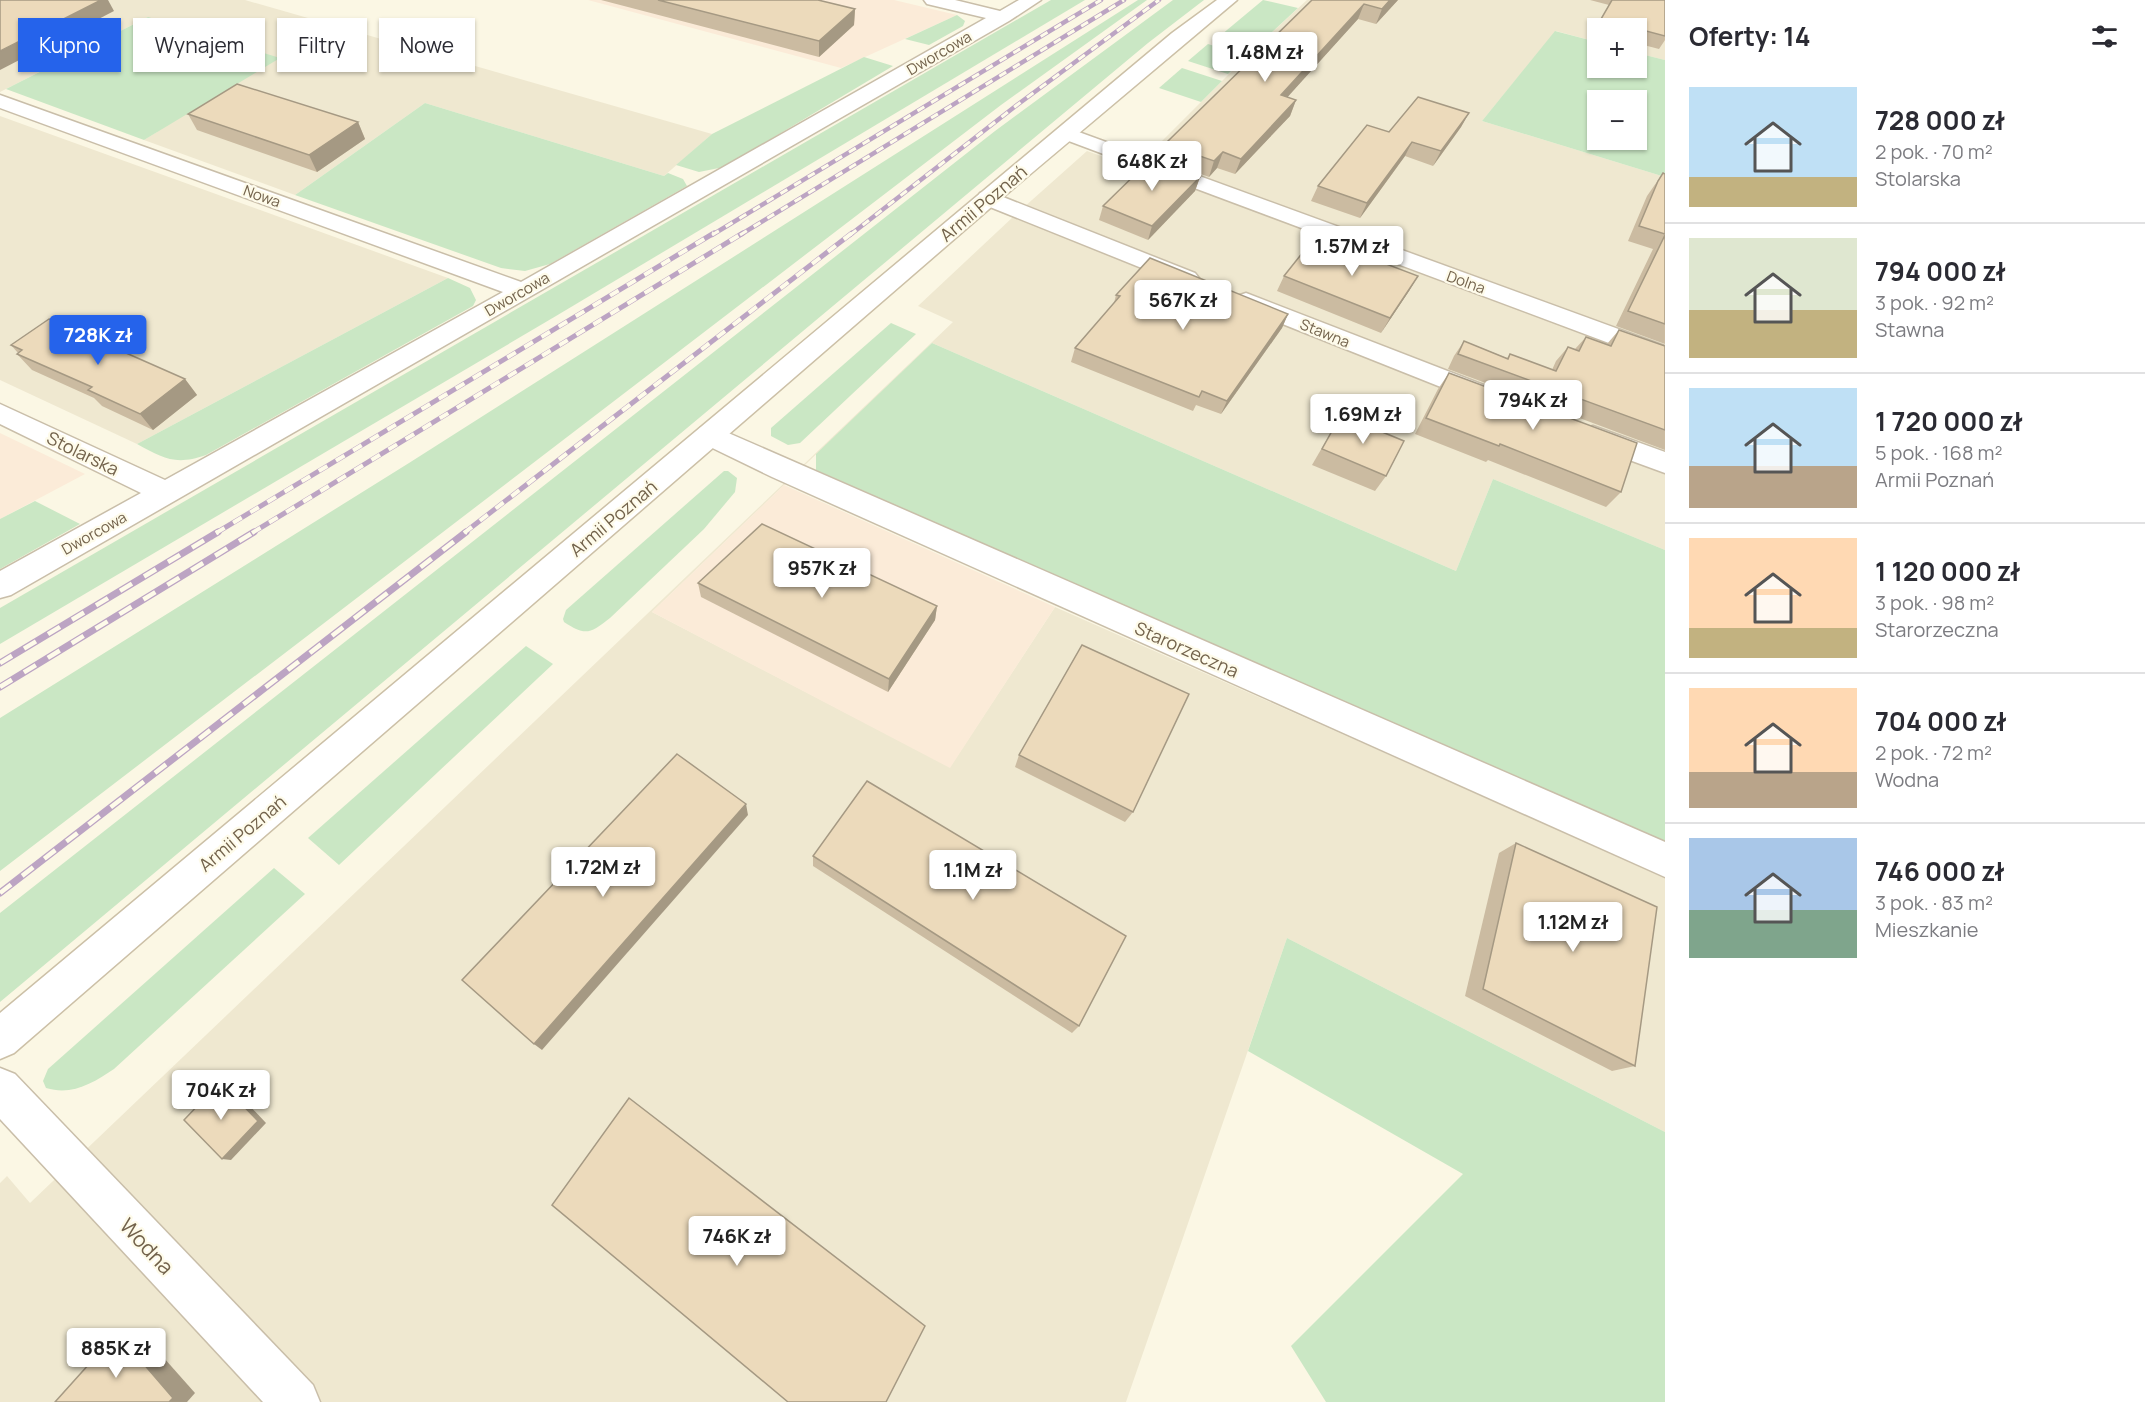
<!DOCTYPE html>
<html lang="pl">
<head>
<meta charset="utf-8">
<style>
  body { margin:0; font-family:Manrope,sans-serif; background:#f7f7f7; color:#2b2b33; height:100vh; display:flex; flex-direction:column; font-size:22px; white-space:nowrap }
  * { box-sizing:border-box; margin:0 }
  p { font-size:20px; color:#7c7c81 }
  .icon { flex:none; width:33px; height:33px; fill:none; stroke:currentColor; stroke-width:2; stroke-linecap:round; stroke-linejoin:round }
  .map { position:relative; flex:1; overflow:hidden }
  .panel { display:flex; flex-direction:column; background:#fff; width:480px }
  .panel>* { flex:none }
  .hud { position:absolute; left:18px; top:18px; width:570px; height:54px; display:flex; gap:12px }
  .controls { position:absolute; left:1587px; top:18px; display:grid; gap:12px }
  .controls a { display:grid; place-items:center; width:60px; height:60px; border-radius:0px; background:#fff; box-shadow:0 2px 4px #0004; font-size:30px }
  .price { position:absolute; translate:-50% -51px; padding:0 14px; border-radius:6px; background:#fff; color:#222; font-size:20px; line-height:39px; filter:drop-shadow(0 2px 3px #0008) }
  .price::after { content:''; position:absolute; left:50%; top:36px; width:18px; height:14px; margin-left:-9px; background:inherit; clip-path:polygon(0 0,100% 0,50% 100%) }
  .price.active { background:#2563eb; color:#fff }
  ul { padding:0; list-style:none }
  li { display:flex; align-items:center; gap:18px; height:150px; padding:0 24px }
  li+li { border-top:2px solid #e1e1e2 }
  li span { display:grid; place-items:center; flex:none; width:168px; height:120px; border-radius:0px; color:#555 }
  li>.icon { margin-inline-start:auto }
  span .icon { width:72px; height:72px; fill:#fffc; stroke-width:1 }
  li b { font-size:26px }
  h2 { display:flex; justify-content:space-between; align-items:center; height:72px; padding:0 24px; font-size:26px }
  .pill { padding:0 21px; border-radius:0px; background:#fff; box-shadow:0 2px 4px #0004; font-size:21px; line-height:54px }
  .pill.active { background:#2563eb; color:#fff }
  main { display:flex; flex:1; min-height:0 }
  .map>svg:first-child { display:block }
  .residential { fill:#efe8d0 }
  .commercial { fill:#fbebd8 }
  .green { fill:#cae7c4; fill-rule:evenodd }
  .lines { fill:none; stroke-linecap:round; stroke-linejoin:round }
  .street-casing { stroke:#c9bea9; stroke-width:3 }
  .secondary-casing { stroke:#ccc0a7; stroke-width:3 }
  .street { fill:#fff; fill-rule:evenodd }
  .secondary { fill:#fff; fill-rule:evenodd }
  .rail-far2-casing { stroke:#bca4c3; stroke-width:4.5 }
  .rail-far1-casing { stroke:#bca4c3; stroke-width:5 }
  .rail-casing { stroke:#bca4c3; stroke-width:7 }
  .rail-far2 { stroke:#fefbea; stroke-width:3; stroke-dasharray:8; stroke-linecap:butt }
  .rail-far1 { stroke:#fefbea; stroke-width:4; stroke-dasharray:10; stroke-linecap:butt }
  .rail { stroke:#fefbea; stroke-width:4.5; stroke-dasharray:14; stroke-linecap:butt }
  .wall { fill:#cbbba1 }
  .shaded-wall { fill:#a59983 }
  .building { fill:#ecdabb; stroke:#a59983; stroke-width:1.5 }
  .labels { text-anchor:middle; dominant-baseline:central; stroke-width:4.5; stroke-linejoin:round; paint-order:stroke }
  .far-street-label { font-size:15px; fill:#72624b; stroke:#fefbea }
  .street-label { font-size:18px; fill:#72624b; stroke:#fefbea }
  .near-street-label { font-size:21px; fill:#72624b; stroke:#fefbea }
</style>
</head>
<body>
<main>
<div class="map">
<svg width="1665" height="1402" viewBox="0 0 1665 1402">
  <rect width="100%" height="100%" fill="#fbf7e4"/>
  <g class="residential">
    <polygon points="0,0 245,0 712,134 664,176 425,103 295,195 144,140 157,132 148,17 0,92"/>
    <polygon points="1307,0 1665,0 1665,60 1637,53 1636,28 1598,28 1597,42 1556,31 1482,121 1665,177 1665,550 1493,479 1456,571 932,343 652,612 950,767 1055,607 1665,877 1665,1132 1287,938 1126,1402 0,1402 0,1183 7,1176 30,1203 953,322 918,306 1013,217 1087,151 1135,168 1253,50"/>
    <polygon points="0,116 448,278 137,444 0,380"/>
  </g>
  <g class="commercial">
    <polygon points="588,0 894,0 957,15 841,68"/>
    <polygon points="0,433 85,474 0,519"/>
    <polygon points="784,485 1055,607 950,768 652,612"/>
  </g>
  <g class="green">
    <polygon points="1051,0 1085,0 556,316 0,644 0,608"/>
    <polygon points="1138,0 1147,0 1001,105 0,871 0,718 409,463"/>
    <polygon points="1173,0 1204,0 1148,43 1064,113 0,1002 0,913 995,131"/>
    <polygon points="1263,0 1298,8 1254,49 1221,38 1221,35"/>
    <polygon points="957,15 965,21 963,26 929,45 905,39"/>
    <polygon points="148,17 280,58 144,140 6,89"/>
    <path d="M1555 31 1597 42 1598 68H1636L1637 53 1665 60V177L1482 121ZM1598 100H1636V140H1598Z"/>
    <polygon points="1208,44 1246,56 1228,74 1188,61"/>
    <polygon points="864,57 893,66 724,167 699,172 676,165 712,134"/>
    <polygon points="1182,68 1222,81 1201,102 1159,88"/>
    <polygon points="425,103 664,176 668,173 683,179 687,186 550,264 525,271 501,268 295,195"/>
    <path d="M448 278 470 288 476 300 473 306 206 455C175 466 163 458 137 444Z"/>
    <polygon points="891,323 916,334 800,443 788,445 771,436 771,428"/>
    <polygon points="932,343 1456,571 1493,479 1665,550 1665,845 816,470 816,454"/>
    <path d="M724 471H728L737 478 735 492 704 529 610 618C590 634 585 636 564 622L563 619 566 610Z"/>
    <polygon points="35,501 80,524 0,569 0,519"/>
    <polygon points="526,646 553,664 339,865 308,838"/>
    <path d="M274 868 305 894 114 1069C93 1083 72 1096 46 1088L43 1081 48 1069Z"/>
    <polygon points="1287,938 1665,1132 1665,1402 1326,1402 1291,1346 1463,1174 1248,1051"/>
  </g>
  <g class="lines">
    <g class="street-casing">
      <g id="street">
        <polygon points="924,0 955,0 1000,11 1019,0 1041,0 1009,21 11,595 0,598 0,571 141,493 0,424 0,404 165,480 503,292 0,108 0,95 521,282 986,18 927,4"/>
        <polygon points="1065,127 1665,346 1665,364 1058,137 1055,133 1058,129"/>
        <polygon points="988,191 1195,273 1199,278 1195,283 1187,285 1179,283 980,203 977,198 980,193"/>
        <polygon points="1246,293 1494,389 1498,395 1494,401 1485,404 1476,401 1237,306 1234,301 1237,296"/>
        <polygon points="710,425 1665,842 1665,877 772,477 700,442 696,435 700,428"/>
        <polygon points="1593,426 1665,452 1665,473 1583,443 1579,436 1583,429"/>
        <polygon points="0,1068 15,1074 313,1385 320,1402 263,1402 0,1119"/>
      </g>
    </g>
    <g class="secondary-casing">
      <polygon id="secondary" points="1217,0 1237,0 996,203 14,1053 0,1059 0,1013 1172,33"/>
    </g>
    <use href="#street" class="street"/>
    <use href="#secondary" class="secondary"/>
    <g class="rail-far2-casing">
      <g id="rail-far2">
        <polyline points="712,235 1101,0"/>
        <polyline points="740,235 1124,0"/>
        <polyline points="850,235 1017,105 1159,0"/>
      </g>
    </g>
    <g class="rail-far1-casing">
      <g id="rail-far1">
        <polyline points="216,533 714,233"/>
        <polyline points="252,533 743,233"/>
        <polyline points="464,533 852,233"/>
      </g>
    </g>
    <g class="rail-casing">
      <g id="rail">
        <polyline points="0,663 218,532"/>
        <polyline points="0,687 254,532"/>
        <polyline points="0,893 466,532"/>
      </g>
    </g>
    <use href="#rail-far2" class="rail-far2"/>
    <use href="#rail-far1" class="rail-far1"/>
    <use href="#rail" class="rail"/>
  </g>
  <g class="wall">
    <polygon points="601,0 818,0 855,9 854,25 819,57"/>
    <polygon points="1312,0 1398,0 1376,24 1358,19 1287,97 1296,100 1290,116 1235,174 1217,168 1209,177 1160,159 1165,144"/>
    <polygon points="1590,0 1665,0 1665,40 1659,49 1636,43 1636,28 1598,28 1598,33 1593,32 1609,5"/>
    <polygon points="1469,113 1461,127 1433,166 1405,156 1360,218 1311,201 1318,186"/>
    <polygon points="188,114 358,122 365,139 317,172 197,130"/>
    <polygon points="1663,173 1665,174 1665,344 1616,326 1653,249 1628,241 1647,196"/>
    <polygon points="1200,177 1195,191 1148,240 1099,220 1103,206"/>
    <polygon points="1284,276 1418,276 1409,291 1381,333 1277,291"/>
    <polygon points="1116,295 1288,314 1282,328 1221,414 1196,405 1193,411 1071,362 1075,348 1114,303"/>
    <polygon points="1619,330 1665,346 1665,450 1448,369 1454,356 1464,341 1507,358 1510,354 1552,370 1556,361 1568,347 1575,349 1586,337 1607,344"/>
    <polygon points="11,345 185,379 197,395 153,430 102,406 94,398 32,370 17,354 18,353"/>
    <polygon points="1449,373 1621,492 1606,507 1488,460 1486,462 1415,434 1438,389"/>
    <polygon points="1341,415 1386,476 1375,491 1312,465"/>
    <polygon points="698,583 937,606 935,620 888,692 701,597"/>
    <polygon points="1019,755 1133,812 1125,822 1015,767"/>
    <polygon points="1516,843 1635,1066 1612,1071 1465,996 1499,853"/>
    <polygon points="813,856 1079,1026 1072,1033 813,866"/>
  </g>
  <g class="shaded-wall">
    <polygon points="101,0 108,0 114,11 0,70 0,51"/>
    <polygon points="1390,0 1398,0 1376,24 1382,9"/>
    <polygon points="1364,4 1358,19 1275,111 1281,95"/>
    <polygon points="855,9 854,25 819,57 819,41"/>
    <polygon points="1296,100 1290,116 1235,174 1241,159"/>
    <polygon points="1469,113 1461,127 1433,166 1441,151"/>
    <polygon points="358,122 365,139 317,172 309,155"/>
    <polygon points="1412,142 1405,156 1360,218 1367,203"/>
    <polygon points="1223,152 1217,168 1209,177 1214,161"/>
    <polygon points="1200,177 1195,191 1148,240 1152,226"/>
    <polygon points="1418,276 1409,291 1381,333 1390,318"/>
    <polygon points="1288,314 1282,328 1221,414 1227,401"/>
    <polygon points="185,379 197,395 153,430 140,414"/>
    <polygon points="937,606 935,620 888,692 889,679"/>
    <polygon points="746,804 748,815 542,1050 534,1044"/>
    <polygon points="220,1082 229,1084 266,1123 231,1160 222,1159"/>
    <polygon points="140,1331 195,1393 187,1402 169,1402 117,1333"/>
  </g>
  <g class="building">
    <polygon points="0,0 101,0 0,51"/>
    <polygon points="658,0 818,0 855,9 819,41"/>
    <polygon points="1312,0 1390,0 1382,9 1364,4 1281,95 1296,100 1241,159 1223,152 1214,161 1165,144"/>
    <polygon points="1612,0 1665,0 1665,36 1601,19"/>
    <polygon points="237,84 358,122 309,155 188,114"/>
    <polygon points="1418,97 1469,113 1441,151 1412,142 1367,203 1318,186 1367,125 1389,132"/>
    <polygon points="1151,159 1200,177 1152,226 1103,206"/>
    <polygon points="1663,173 1665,174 1665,234 1639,226 1658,181"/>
    <polygon points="1665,235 1665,324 1628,311"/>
    <polygon points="1315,237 1418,276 1390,318 1284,276"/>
    <polygon points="1150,258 1288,314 1227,401 1202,391 1199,397 1075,348 1120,296 1116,295"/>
    <polygon points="49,319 185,379 140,414 88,390 92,387 17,354 22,350 11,345"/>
    <polygon points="1619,330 1665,346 1665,430 1458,354 1464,341 1508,359 1510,354 1556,371 1568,347 1579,351 1586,337 1611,346"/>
    <polygon points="1449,373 1637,443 1621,492 1500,444 1499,446 1426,418"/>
    <polygon points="1341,415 1404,441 1386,476 1322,449"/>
    <polygon points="762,524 937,606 889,679 698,583"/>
    <polygon points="1082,645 1189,694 1133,812 1019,755"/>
    <polygon points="677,754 746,804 534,1044 462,980"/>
    <polygon points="867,781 1126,936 1079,1026 813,856"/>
    <polygon points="1516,843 1657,907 1635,1066 1483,989"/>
    <polygon points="220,1082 258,1121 222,1159 184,1120"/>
    <polygon points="629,1098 925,1326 886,1402 788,1402 552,1205"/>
    <polygon points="117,1333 173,1398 169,1402 55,1402"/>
  </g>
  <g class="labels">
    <g class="far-street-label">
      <text transform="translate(939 53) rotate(-30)">Dworcowa</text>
      <text transform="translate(262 196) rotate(20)">Nowa</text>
      <text transform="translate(1466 282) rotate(20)">Dolna</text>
      <text transform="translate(517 294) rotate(-30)">Dworcowa</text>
      <text transform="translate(1325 333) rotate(22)">Stawna</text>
      <text transform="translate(94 533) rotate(-29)">Dworcowa</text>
    </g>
    <g class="street-label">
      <text transform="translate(983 203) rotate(-40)">Armii Poznań</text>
      <text transform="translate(83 453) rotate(26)">Stolarska</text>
      <text transform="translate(613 518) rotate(-40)">Armii Poznań</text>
      <text transform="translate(1187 649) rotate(24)">Starorzeczna</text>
      <text transform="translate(242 833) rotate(-40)">Armii Poznań</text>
    </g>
    <g class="near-street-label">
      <text transform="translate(147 1246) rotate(47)">Wodna</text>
    </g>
  </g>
</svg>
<div class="controls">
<a>+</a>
<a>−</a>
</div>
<b class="price" style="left:1265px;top:83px">1.48M zł</b>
<b class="price" style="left:1152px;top:192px">648K zł</b>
<b class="price" style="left:1352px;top:277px">1.57M zł</b>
<b class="price" style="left:1183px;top:331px">567K zł</b>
<b class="price active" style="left:98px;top:366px">728K zł</b>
<b class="price" style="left:1533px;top:431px">794K zł</b>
<b class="price" style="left:1363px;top:445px">1.69M zł</b>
<b class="price" style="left:822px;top:599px">957K zł</b>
<b class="price" style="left:603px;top:898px">1.72M zł</b>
<b class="price" style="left:973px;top:901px">1.1M zł</b>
<b class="price" style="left:1573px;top:953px">1.12M zł</b>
<b class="price" style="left:221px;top:1121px">704K zł</b>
<b class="price" style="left:737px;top:1267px">746K zł</b>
<b class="price" style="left:116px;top:1379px">885K zł</b>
<div class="hud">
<a class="pill active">Kupno</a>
<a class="pill">Wynajem</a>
<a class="pill">Filtry</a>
<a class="pill">Nowe</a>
</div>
</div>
<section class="panel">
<h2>Oferty: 14<svg class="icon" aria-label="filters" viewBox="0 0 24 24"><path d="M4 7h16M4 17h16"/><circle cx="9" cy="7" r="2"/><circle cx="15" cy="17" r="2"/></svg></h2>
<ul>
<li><span style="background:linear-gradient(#bfe0f5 75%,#c2b280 0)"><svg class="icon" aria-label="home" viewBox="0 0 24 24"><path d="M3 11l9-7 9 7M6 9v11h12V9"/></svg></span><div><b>728 000 zł</b><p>2 pok. · 70 m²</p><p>Stolarska</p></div></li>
<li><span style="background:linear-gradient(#dfe7d0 60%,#c2b280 0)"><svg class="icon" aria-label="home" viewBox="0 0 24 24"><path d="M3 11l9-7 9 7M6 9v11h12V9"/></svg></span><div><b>794 000 zł</b><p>3 pok. · 92 m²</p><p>Stawna</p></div></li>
<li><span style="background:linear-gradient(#bfe0f5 65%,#b9a48a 0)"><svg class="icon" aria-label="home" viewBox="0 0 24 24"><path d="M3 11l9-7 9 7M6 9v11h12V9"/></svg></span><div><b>1 720 000 zł</b><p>5 pok. · 168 m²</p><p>Armii Poznań</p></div></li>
<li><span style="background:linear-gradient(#ffd9b3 75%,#c2b280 0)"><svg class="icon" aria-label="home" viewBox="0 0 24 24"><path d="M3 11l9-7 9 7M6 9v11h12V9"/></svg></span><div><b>1 120 000 zł</b><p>3 pok. · 98 m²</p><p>Starorzeczna</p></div></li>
<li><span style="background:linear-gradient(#ffd9b3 70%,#b9a48a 0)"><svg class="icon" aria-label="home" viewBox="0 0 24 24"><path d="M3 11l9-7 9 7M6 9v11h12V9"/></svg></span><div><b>704 000 zł</b><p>2 pok. · 72 m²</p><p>Wodna</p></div></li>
<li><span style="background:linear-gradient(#a9c7e8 60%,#7fa58c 0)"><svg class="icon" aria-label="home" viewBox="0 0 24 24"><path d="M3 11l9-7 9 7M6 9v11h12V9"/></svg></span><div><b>746 000 zł</b><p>3 pok. · 83 m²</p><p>Mieszkanie</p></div></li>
</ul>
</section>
</main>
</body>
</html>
